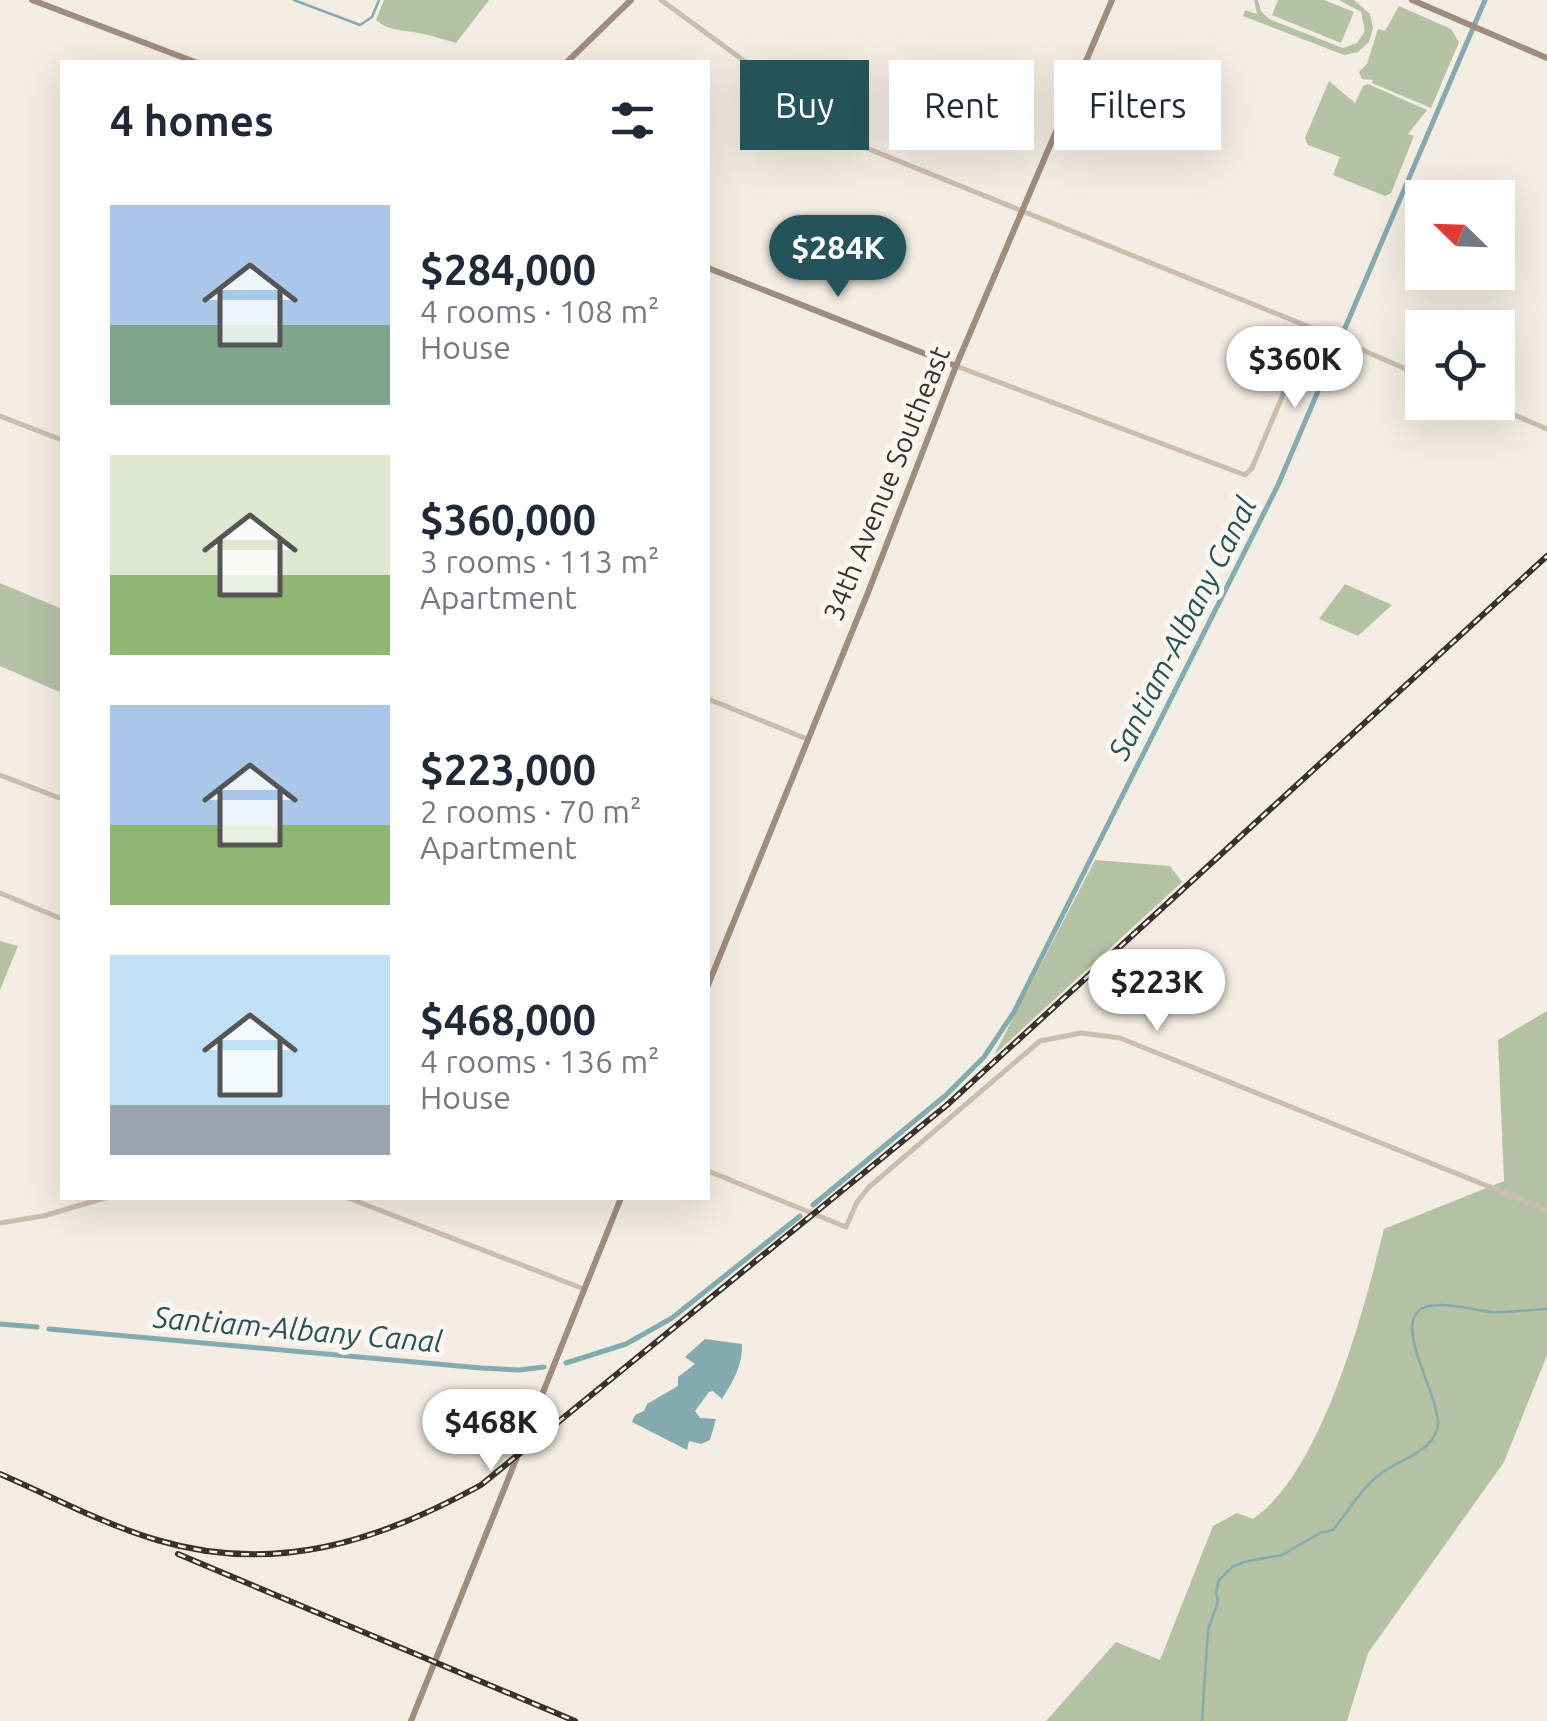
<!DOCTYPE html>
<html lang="en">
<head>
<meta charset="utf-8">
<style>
  body { margin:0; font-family:Ubuntu,sans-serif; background:#f2f2f3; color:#1f2937; height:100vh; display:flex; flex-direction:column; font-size:38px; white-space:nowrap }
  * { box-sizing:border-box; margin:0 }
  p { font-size:32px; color:#747a83 }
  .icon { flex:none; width:55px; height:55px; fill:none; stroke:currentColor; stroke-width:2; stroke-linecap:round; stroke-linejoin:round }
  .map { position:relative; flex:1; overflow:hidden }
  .sheet { position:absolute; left:60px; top:60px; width:650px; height:1140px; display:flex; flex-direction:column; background:#fff; border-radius:0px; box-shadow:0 10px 40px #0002 }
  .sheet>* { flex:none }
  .top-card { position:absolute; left:740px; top:60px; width:655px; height:90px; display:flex; gap:20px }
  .needle { width:65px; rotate:293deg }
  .controls { position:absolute; left:1405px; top:180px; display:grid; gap:20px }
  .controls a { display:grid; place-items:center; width:110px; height:110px; border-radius:0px; background:#fff; box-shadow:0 10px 40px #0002; font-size:50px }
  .price { position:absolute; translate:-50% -85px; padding:0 22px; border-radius:35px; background:#fff; color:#222; font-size:32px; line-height:65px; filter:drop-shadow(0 2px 5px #0008) }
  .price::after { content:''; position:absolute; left:50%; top:60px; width:30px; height:22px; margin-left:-15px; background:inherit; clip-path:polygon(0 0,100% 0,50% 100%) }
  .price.selected { background:#245359; color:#fff }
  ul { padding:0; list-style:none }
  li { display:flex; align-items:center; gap:30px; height:250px; padding:0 50px }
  li span { display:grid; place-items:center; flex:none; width:280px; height:200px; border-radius:0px; color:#555 }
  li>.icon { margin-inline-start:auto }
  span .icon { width:120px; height:120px; fill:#fffc; stroke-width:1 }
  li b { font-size:42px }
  h2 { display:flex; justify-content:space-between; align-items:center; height:120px; padding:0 50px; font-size:42px }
  .pill { padding:0 35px; border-radius:0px; background:#fff; box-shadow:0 10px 40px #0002; font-size:35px; line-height:90px }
  .pill.selected { background:#245359; color:#fff }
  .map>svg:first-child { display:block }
  .green { fill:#b5c1a3 }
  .water { fill:#83aaae }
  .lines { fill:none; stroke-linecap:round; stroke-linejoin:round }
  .stream { stroke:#83aaae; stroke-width:2.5 }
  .canal { stroke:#83aaae; stroke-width:5 }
  .tertiary { stroke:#cabdae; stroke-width:5 }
  .secondary { stroke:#9e8c80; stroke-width:6 }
  .rail-casing { stroke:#3a312c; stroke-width:6 }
  .rail { stroke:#faf5ef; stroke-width:2.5; stroke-dasharray:8; stroke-linecap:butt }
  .labels { text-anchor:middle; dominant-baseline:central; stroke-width:10; stroke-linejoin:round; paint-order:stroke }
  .street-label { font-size:28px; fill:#3a312c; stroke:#faf5ef }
  .water-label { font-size:30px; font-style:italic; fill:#245359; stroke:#faf5ef }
</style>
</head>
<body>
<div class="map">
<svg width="1547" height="1721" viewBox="0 0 1547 1721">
  <rect width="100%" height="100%" fill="#f2ece2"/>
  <g class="green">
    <path d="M384 0H489L456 43C445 40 434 36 423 34 404 29 392 33 376 20Z"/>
    <polygon points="1254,0 1258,0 1261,11 1269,19 1343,48 1357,43 1365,31 1361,12 1339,0 1354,0 1370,14 1373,28 1369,42 1358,52 1344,55 1243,16 1245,10 1257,14"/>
    <polygon points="1278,0 1324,0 1354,12 1341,43 1272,15"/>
    <polygon points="1399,6 1451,29 1459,42 1431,108 1372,83 1373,80 1362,79 1359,72 1367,64 1378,29 1385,31"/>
    <polygon points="1329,81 1355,103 1363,86 1368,84 1427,110 1408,134 1414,136 1391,193 1385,196 1333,175 1340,157 1308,145 1305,138"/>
    <polygon points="0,583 62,609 62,693 0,666"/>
    <polygon points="1345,584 1392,605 1358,636 1319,619"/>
    <polygon points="1095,860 1170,866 1182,882 994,1055"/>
    <polygon points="0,941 18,946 0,990"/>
    <path d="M1547 1011V1355L1504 1462 1368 1653 1347 1721H1046L1116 1642 1160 1660 1213 1526 1237 1513 1253 1519C1323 1471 1364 1309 1384 1229L1504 1181 1498 1040Z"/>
  </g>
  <path class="water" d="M705 1339 742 1344C743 1364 733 1382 722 1399L713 1391 709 1392 695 1411 700 1418 716 1419 710 1440 701 1444 689 1441 687 1450 632 1422 635 1415 644 1411 647 1404 678 1386V1377L695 1364 685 1357Z"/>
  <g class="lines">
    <g class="stream">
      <polyline points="294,0 360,25 372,17 379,0"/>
      <path d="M1202 1721 1208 1630 1218 1601 1216 1593 1219 1580 1232 1567 1244 1562 1282 1555 1320 1533 1333 1530C1349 1510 1362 1487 1383 1472 1401 1459 1429 1453 1437 1430 1447 1400 1375 1305 1439 1305 1457 1304 1475 1311 1493 1312 1511 1312 1529 1310 1547 1309"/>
    </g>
    <g class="canal">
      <polyline points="813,1205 946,1095 984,1057 1014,1012 1278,485 1485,0"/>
      <polyline points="0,1324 37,1327"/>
      <polyline points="49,1329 481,1368 519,1370 544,1367"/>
      <polyline points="566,1363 626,1344 672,1318 800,1216"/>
    </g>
    <g class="tertiary">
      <polyline points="661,0 859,145 1307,326 1422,376"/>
      <polyline points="956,366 1245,475 1252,468 1311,328"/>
      <polyline points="1484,402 1547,429"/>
      <polyline points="0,416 62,440"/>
      <polyline points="708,699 807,739"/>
      <polyline points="0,775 62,799"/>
      <polyline points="0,893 62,919"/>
      <polyline points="708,1171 846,1227 857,1202 869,1187 1040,1041 1081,1033 1120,1038 1547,1210"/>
      <polyline points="348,1198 584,1289"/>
      <polyline points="0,1223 43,1216 105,1198"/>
    </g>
    <g class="secondary">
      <polyline points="32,0 195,62"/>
      <polyline points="1412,0 1547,58"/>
      <polyline points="567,62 631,0"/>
      <polyline points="708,268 956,366"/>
      <polyline points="708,985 867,595 956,366 1112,0"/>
      <polyline points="411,1721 621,1198"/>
    </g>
    <g class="rail-casing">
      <g id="rail">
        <path d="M0 1474C51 1496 103 1524 157 1540 274 1575 378 1542 481 1485L947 1105 1547 556"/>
        <polyline points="178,1554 575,1721"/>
      </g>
    </g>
    <use href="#rail" class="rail"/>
  </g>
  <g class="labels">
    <g class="street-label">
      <text transform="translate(886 483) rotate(-68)">34th Avenue Southeast</text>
    </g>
    <g class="water-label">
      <text transform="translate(1182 628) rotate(-63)">Santiam-Albany Canal</text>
      <text transform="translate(298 1329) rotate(5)">Santiam-Albany Canal</text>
    </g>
  </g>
</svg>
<div class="controls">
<a><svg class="needle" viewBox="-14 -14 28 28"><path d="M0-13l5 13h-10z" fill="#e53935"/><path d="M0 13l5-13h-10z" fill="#747a83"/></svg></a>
<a><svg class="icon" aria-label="locate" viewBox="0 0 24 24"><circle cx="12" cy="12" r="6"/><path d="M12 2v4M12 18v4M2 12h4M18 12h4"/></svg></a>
</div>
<b class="price selected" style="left:838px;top:300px">$284K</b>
<b class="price" style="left:1295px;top:411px">$360K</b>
<b class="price" style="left:1157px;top:1034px">$223K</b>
<b class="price" style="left:491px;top:1474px">$468K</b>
<div class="top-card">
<a class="pill selected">Buy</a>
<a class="pill">Rent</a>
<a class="pill">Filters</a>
</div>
<section class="sheet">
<h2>4 homes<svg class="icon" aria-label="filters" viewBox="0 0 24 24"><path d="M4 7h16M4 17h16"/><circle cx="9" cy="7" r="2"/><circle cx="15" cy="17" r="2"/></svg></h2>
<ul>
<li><span style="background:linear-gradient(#a9c7e8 60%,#7fa58c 0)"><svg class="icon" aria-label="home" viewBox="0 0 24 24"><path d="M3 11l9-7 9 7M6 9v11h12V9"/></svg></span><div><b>$284,000</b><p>4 rooms · 108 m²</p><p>House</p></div></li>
<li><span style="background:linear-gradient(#dfe7d0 60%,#8fb573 0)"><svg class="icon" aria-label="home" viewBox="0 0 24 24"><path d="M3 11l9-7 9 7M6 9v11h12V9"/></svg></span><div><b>$360,000</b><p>3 rooms · 113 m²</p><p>Apartment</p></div></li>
<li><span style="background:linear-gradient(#a9c7e8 60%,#8fb573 0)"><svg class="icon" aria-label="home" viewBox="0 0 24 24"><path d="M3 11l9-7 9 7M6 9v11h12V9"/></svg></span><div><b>$223,000</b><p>2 rooms · 70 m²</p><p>Apartment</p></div></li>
<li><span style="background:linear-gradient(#bfe0f5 75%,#9aa5b1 0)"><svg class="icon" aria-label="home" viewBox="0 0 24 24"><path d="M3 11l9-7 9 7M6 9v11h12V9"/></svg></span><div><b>$468,000</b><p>4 rooms · 136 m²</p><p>House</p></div></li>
</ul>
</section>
</div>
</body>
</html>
